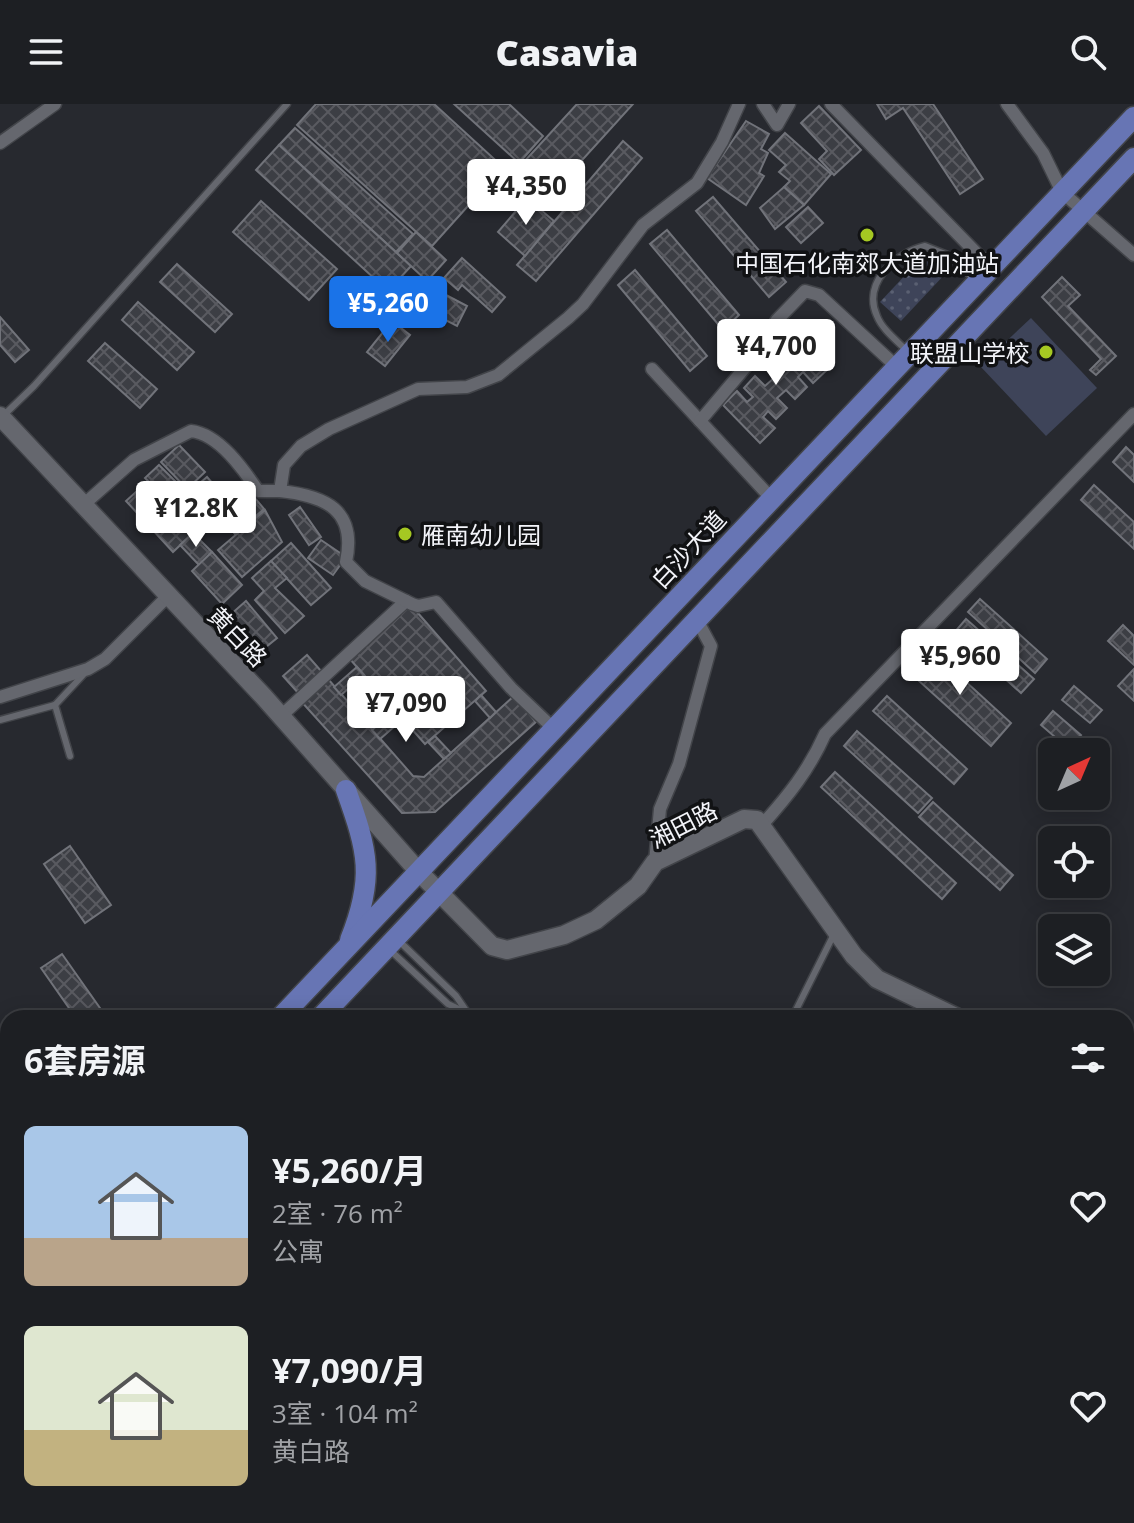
<!DOCTYPE html>
<html lang="zh">
<head>
<meta charset="utf-8">
<style>
  body { margin:0; font-family:"Open Sans","Noto Sans SC",sans-serif; background:#25272b; color:#f1f3f6; height:100vh; display:flex; flex-direction:column; font-size:30px; white-space:nowrap }
  * { box-sizing:border-box; margin:0 }
  p { font-size:26px; color:#a0a2a6 }
  .icon { flex:none; width:44px; height:44px; fill:none; stroke:currentColor; stroke-width:2; stroke-linecap:round; stroke-linejoin:round }
  .map { position:relative; flex:1; overflow:hidden }
  .sheet { position:absolute; left:0px; top:906px; width:1134px; height:514px; display:flex; flex-direction:column; background:#1d1f23; border-radius:24px 24px 0 0; box-shadow:0 4px 20px #0003,0 0 0 2px #3b3d41 }
  .sheet>* { flex:none }
  .needle { width:52px; rotate:44deg }
  .buttons { position:absolute; left:1038px; top:634px; display:grid; gap:16px }
  .buttons a { display:grid; place-items:center; width:72px; height:72px; border-radius:12px; background:#1d1f23; box-shadow:0 4px 20px #0003,0 0 0 2px #3b3d41; font-size:40px }
  .price { position:absolute; translate:-50% -68px; padding:0 18px; border-radius:8px; background:#fff; color:#222; font-size:26px; line-height:52px; filter:drop-shadow(0 2px 4px #0008) }
  .price::after { content:''; position:absolute; left:50%; top:48px; width:24px; height:18px; margin-left:-12px; background:inherit; clip-path:polygon(0 0,100% 0,50% 100%) }
  .price.on { background:#1a73e8; color:#fff }
  ul { padding:0; list-style:none }
  li { display:flex; align-items:center; gap:24px; height:200px; padding:0 24px }
  li span { display:grid; place-items:center; flex:none; width:224px; height:160px; border-radius:12px; color:#555 }
  li>.icon { margin-inline-start:auto }
  span .icon { width:96px; height:96px; fill:#fffc; stroke-width:1 }
  li b { font-size:34px }
  h2 { display:flex; justify-content:space-between; align-items:center; height:96px; padding:0 24px; font-size:34px }
  header { display:flex; justify-content:space-between; align-items:center; height:104px; padding:0 24px; background:#1d1f23; font-size:36px; font-weight:800 }
  .map>svg:first-child { display:block }
  .grass { fill:url(#grass-dots) }
  .garden { fill:#3e4459 }
  .building { fill:url(#building-cross-hatch); stroke:#71737a; stroke-width:2 }
  .lines { fill:none; stroke-linecap:round; stroke-linejoin:round }
  .lane-casing { stroke:#424449; stroke-width:9 }
  .street-casing { stroke:#424449; stroke-width:15 }
  .secondary-casing { stroke:#424449; stroke-width:21 }
  .primary-casing { stroke:#424449; stroke-width:23 }
  .lane { stroke:#65676e; stroke-width:6 }
  .street { stroke:#65676e; stroke-width:12 }
  .secondary { stroke:#65676e; stroke-width:18 }
  .primary { stroke:#6775b4; stroke-width:20 }
  .poi-dot { fill:#a5c822; stroke:#111214; stroke-width:3 }
  .labels { text-anchor:middle; dominant-baseline:central; stroke-width:7; stroke-linejoin:round; paint-order:stroke }
  .poi-label { font-size:24px; fill:#f3f4f9; stroke:#111214 }
  .street-label { font-size:24px; fill:#f3f4f9; stroke:#111214 }
</style>
</head>
<body>
<header><svg class="icon" aria-label="menu" viewBox="0 0 24 24"><path d="M4 6h16M4 12h16M4 18h16"/></svg>Casavia<svg class="icon" aria-label="search" viewBox="0 0 24 24"><circle cx="10" cy="10" r="6"/><path d="M15 15l6 6"/></svg></header>
<div class="map">
<svg width="1134" height="1419" viewBox="0 0 1134 1419">
  <defs>
    <pattern id="grass-dots" width="8" height="8" patternUnits="userSpaceOnUse" patternTransform="scale(2)"><rect width="8" height="8" fill="#3e4459"/><path d="M2 2h.1M6 6h.1" fill="none" stroke="#5a6072" stroke-width="1.8" stroke-linecap="round"/></pattern>
    <pattern id="building-cross-hatch" width="8" height="8" patternUnits="userSpaceOnUse" patternTransform="scale(2)"><rect width="8" height="8" fill="#3c3e44"/><path d="M0 0l8 8M0 8l8-8" fill="none" stroke="#595a60"/></pattern>
  </defs>
  <rect width="100%" height="100%" fill="#27292f"/>
  <polygon class="grass" points="925,150 946,169 901,217 880,198"/>
  <polygon class="garden" points="1031,214 1097,284 1046,332 980,262"/>
  <g class="building">
    <polygon points="316,0 434,0 503,63 432,142 297,21"/>
    <polygon points="454,0 509,0 543,32 519,59"/>
    <polygon points="577,0 633,0 554,87 523,59"/>
    <polygon points="877,0 933,0 983,75 960,90 903,4 886,15"/>
    <polygon points="819,2 861,46 834,71 819,55 827,47 801,19"/>
    <polygon points="746,17 769,30 761,45 768,49 759,69 764,72 746,101 707,74"/>
    <polygon points="295,24 413,130 396,148 279,41"/>
    <polygon points="785,29 831,70 804,101 784,83 790,77 779,68 786,61 769,46"/>
    <polygon points="623,37 642,54 536,177 517,161"/>
    <polygon points="279,41 411,162 388,187 256,66"/>
    <polygon points="784,83 804,101 775,125 760,104"/>
    <polygon points="713,93 786,178 769,193 696,107"/>
    <polygon points="527,94 554,117 525,152 498,128"/>
    <polygon points="261,97 337,165 309,196 233,128"/>
    <polygon points="808,103 823,119 801,139 786,123"/>
    <polygon points="667,126 739,211 723,226 650,140"/>
    <polygon points="416,128 446,156 427,177 397,149"/>
    <polygon points="462,154 505,193 492,208 462,181 458,186 444,174"/>
    <polygon points="177,160 232,210 215,228 160,178"/>
    <polygon points="635,166 707,252 690,267 618,181"/>
    <polygon points="1062,173 1080,191 1068,202 1116,252 1096,271 1090,266 1101,255 1042,193"/>
    <polygon points="425,180 467,202 457,222 414,200"/>
    <polygon points="138,198 194,248 177,266 122,216"/>
    <polygon points="0,213 29,246 15,258 0,241"/>
    <polygon points="392,217 410,231 385,262 367,248"/>
    <polygon points="793,228 829,264 813,279 803,268 798,273 807,283 795,295 786,286 777,294 787,304 776,315 768,307 763,313 775,324 760,339 723,301 737,287 747,298 753,293 744,284 755,272 765,282 774,274 763,262 775,251 783,259 787,255 776,244"/>
    <polygon points="105,239 157,285 140,304 88,257"/>
    <polygon points="179,341 205,368 187,385 161,358"/>
    <polygon points="1126,343 1134,351 1134,378 1113,358"/>
    <polygon points="159,361 185,387 172,401 145,374"/>
    <polygon points="207,373 232,402 211,420 186,391"/>
    <polygon points="147,378 171,405 151,424 126,397"/>
    <polygon points="1094,381 1134,418 1134,445 1081,396"/>
    <polygon points="254,393 264,405 235,430 225,418"/>
    <polygon points="300,403 321,433 309,441 289,411"/>
    <polygon points="171,405 193,429 173,448 151,424"/>
    <polygon points="265,406 282,438 242,473 218,446"/>
    <polygon points="193,429 212,448 199,461 180,441"/>
    <polygon points="321,436 346,453 333,471 308,454"/>
    <polygon points="291,439 331,484 311,501 271,457"/>
    <polygon points="212,448 242,481 222,500 192,467"/>
    <polygon points="271,457 287,474 275,484 304,512 285,529 255,496 264,487 252,474"/>
    <polygon points="980,495 1047,555 1035,569 968,508"/>
    <polygon points="246,497 277,534 261,547 230,511"/>
    <polygon points="410,500 486,587 425,640 349,554"/>
    <polygon points="966,515 1034,575 1021,589 954,529"/>
    <polygon points="1123,521 1134,532 1134,561 1108,537"/>
    <polygon points="929,544 1011,619 991,642 908,567"/>
    <polygon points="307,551 413,672 424,673 514,592 536,618 435,708 402,709 300,596 300,591 283,572"/>
    <polygon points="357,563 364,571 341,591 334,583"/>
    <polygon points="1134,565 1134,597 1118,582"/>
    <polygon points="1074,582 1102,606 1090,619 1062,596"/>
    <polygon points="481,591 496,608 490,614 475,597"/>
    <polygon points="887,592 967,665 954,680 873,607"/>
    <polygon points="395,606 403,615 380,635 372,626"/>
    <polygon points="1053,607 1081,631 1069,645 1041,621"/>
    <polygon points="857,627 932,694 918,709 844,642"/>
    <polygon points="435,632 451,649 444,655 428,638"/>
    <polygon points="835,668 956,779 942,795 821,683"/>
    <polygon points="933,698 1013,771 1000,786 919,713"/>
    <polygon points="70,742 111,801 85,819 44,760"/>
    <polygon points="62,850 107,914 76,914 41,864"/>
  </g>
  <g class="lines">
    <g class="lane-casing">
      <g id="lane">
        <path d="M906 246C896 236 882 225 877 212 862 179 895 149 925 142L950 152 975 176"/>
        <polyline points="4,311 34,282 287,0"/>
        <polyline points="55,601 70,652"/>
        <polyline points="0,616 55,601 83,571"/>
        <polyline points="397,835 456,892 471,914"/>
        <polyline points="391,847 448,900 465,908"/>
        <polyline points="792,914 834,830"/>
        <polyline points="364,1419 371,1412"/>
        <polyline points="698,1419 702,1412"/>
      </g>
    </g>
    <g class="street-casing">
      <g id="street">
        <polyline points="763,0 777,21 789,0"/>
        <polyline points="831,0 991,164"/>
        <polyline points="1007,0 1043,49 1062,88 1134,151"/>
        <polyline points="0,39 55,0"/>
        <polyline points="652,265 772,395"/>
        <polyline points="700,317 754,253 777,216 805,187 819,191 897,263"/>
        <path d="M82 402 134 356 191 327C219 330 244 366 258 387H280"/>
        <polyline points="0,593 88,565 105,555 167,493"/>
        <polyline points="281,612 406,497"/>
        <path d="M554 625 511 584 436 498 418 502 412 500 365 477 346 458C357 406 326 392 280 387L284 361 301 342 329 325 418 285 467 283 498 271 568 214 583 200 643 121 697 79 722 38 739 0"/>
        <path d="M762 721C788 692 809 666 825 630L1134 310"/>
        <polyline points="655,758 660,705 679,660 711,542 696,514"/>
      </g>
    </g>
    <g class="secondary-casing">
      <g id="secondary">
        <polyline points="0,312 264,593 419,768 492,842 507,846 564,831 596,816 638,782 655,758 744,715 757,716 854,852 877,875 958,914"/>
        <polyline points="1126,1015 1134,1023"/>
        <polyline points="170,1419 174,1412"/>
      </g>
    </g>
    <g class="primary-casing">
      <g id="primary">
        <path d="M346 686C368 747 375 774 350 836"/>
        <polyline points="280,914 1134,13"/>
        <polyline points="320,914 1134,54"/>
        <polyline points="0,1210 8,1201"/>
        <polyline points="0,1256 8,1248"/>
      </g>
    </g>
    <use href="#lane" class="lane"/>
    <use href="#street" class="street"/>
    <use href="#secondary" class="secondary"/>
    <use href="#primary" class="primary"/>
  </g>
  <g class="poi-dot">
    <circle cx="867" cy="131" r="8"/>
    <circle cx="1046" cy="248" r="8"/>
    <circle cx="405" cy="430" r="8"/>
  </g>
  <g class="labels">
    <g class="poi-label">
      <text x="867" y="158">中国石化南郊大道加油站</text>
      <text x="1030" y="248" text-anchor="end">联盟山学校</text>
      <text x="421" y="430" text-anchor="start">雁南幼儿园</text>
    </g>
    <g class="street-label">
      <text transform="translate(688 445) rotate(-47)">白沙大道</text>
      <text transform="translate(238 532) rotate(46)">黄白路</text>
      <text transform="translate(683 720) rotate(-27)">湘田路</text>
    </g>
  </g>
</svg>
<div class="buttons">
<a><svg class="needle" viewBox="-14 -14 28 28"><path d="M0-13l5 13h-10z" fill="#e53935"/><path d="M0 13l5-13h-10z" fill="#a0a2a6"/></svg></a>
<a><svg class="icon" aria-label="locate" viewBox="0 0 24 24"><circle cx="12" cy="12" r="6"/><path d="M12 2v4M12 18v4M2 12h4M18 12h4"/></svg></a>
<a><svg class="icon" aria-label="layers" viewBox="0 0 24 24"><path d="M12 4l9 5-9 5-9-5zM3 14l9 5 9-5"/></svg></a>
</div>
<b class="price" style="left:526px;top:123px">¥4,350</b>
<b class="price on" style="left:388px;top:240px">¥5,260</b>
<b class="price" style="left:776px;top:283px">¥4,700</b>
<b class="price" style="left:196px;top:445px">¥12.8K</b>
<b class="price" style="left:960px;top:593px">¥5,960</b>
<b class="price" style="left:406px;top:640px">¥7,090</b>
<section class="sheet">
<h2>6套房源<svg class="icon" aria-label="filters" viewBox="0 0 24 24"><path d="M4 7h16M4 17h16"/><circle cx="9" cy="7" r="2"/><circle cx="15" cy="17" r="2"/></svg></h2>
<ul>
<li><span style="background:linear-gradient(#a9c7e8 70%,#b9a48a 0)"><svg class="icon" aria-label="home" viewBox="0 0 24 24"><path d="M3 11l9-7 9 7M6 9v11h12V9"/></svg></span><div><b>¥5,260/月</b><p>2室 · 76 m²</p><p>公寓</p></div><svg class="icon" aria-label="heart" viewBox="0 0 24 24"><path d="M12 20l-8-8c-3-5 5-10 8-4 3-6 11-1 8 4z"/></svg></li>
<li><span style="background:linear-gradient(#dfe7d0 65%,#c2b280 0)"><svg class="icon" aria-label="home" viewBox="0 0 24 24"><path d="M3 11l9-7 9 7M6 9v11h12V9"/></svg></span><div><b>¥7,090/月</b><p>3室 · 104 m²</p><p>黄白路</p></div><svg class="icon" aria-label="heart" viewBox="0 0 24 24"><path d="M12 20l-8-8c-3-5 5-10 8-4 3-6 11-1 8 4z"/></svg></li>
</ul>
</section>
</div>
</body>
</html>
